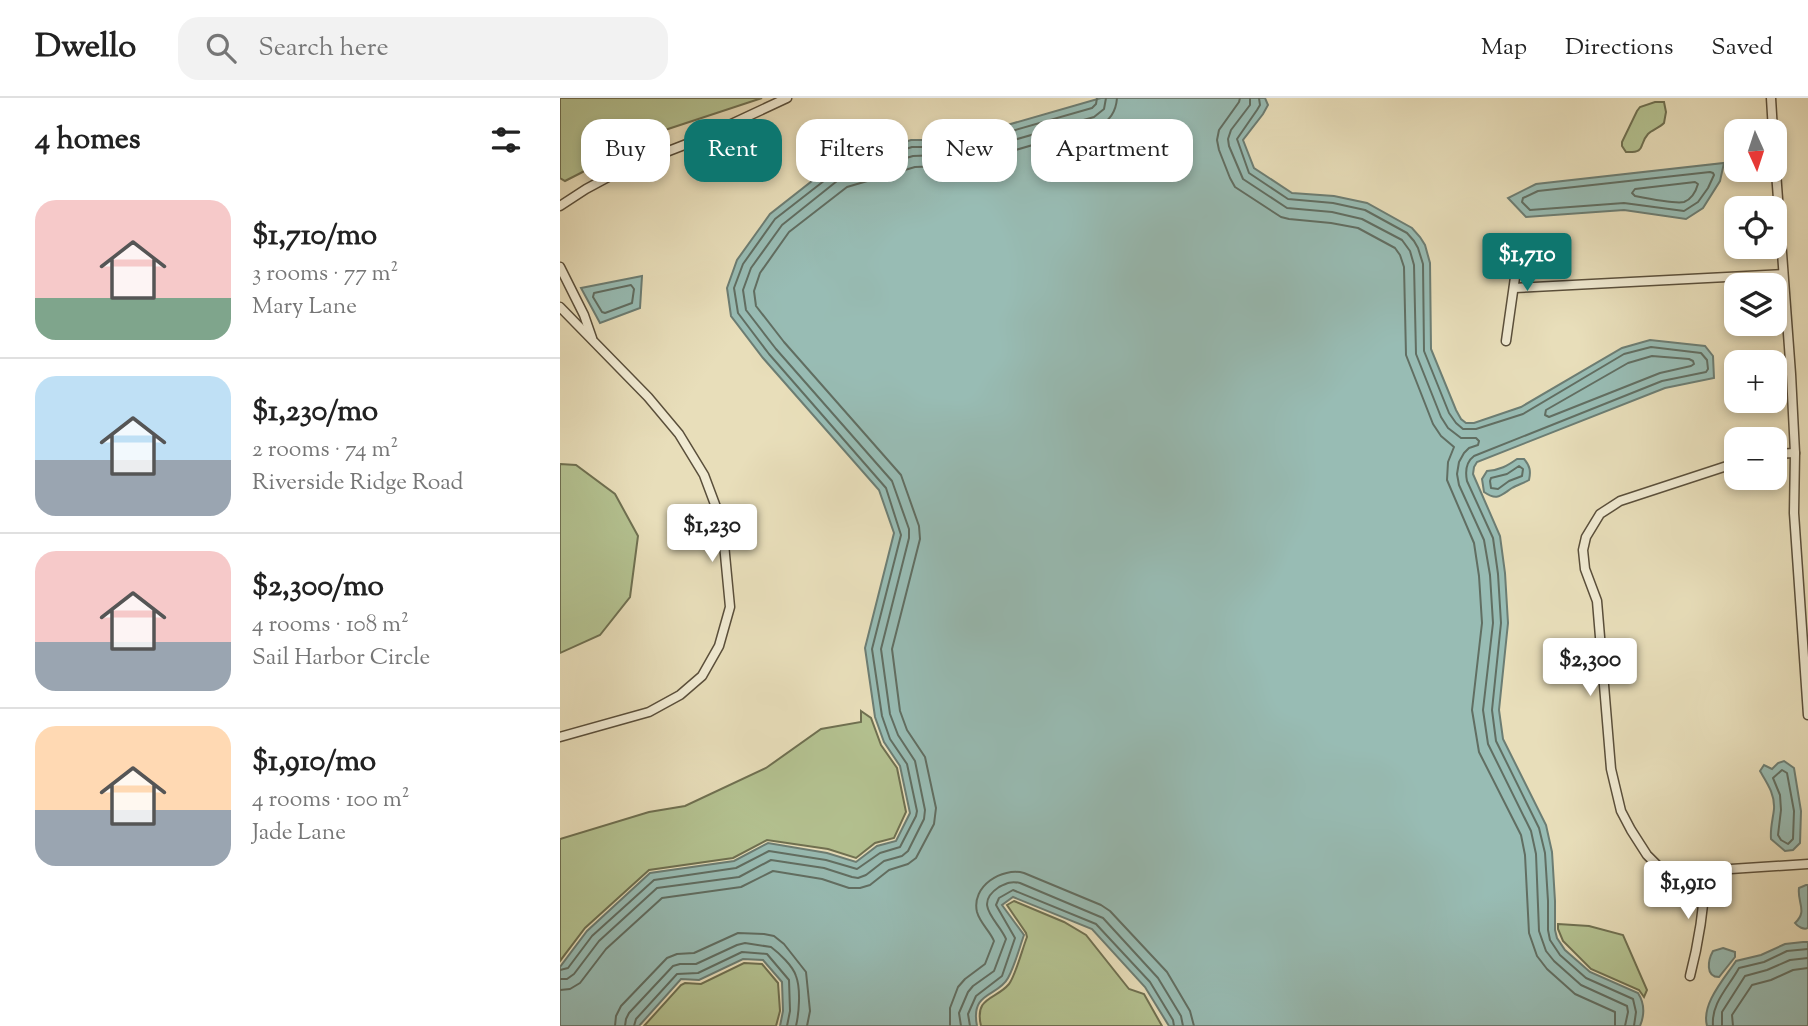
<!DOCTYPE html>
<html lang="en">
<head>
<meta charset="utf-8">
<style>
  body { margin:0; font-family:"Sorts Mill Goudy",serif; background:#f2f2f2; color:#222; height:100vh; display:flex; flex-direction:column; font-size:26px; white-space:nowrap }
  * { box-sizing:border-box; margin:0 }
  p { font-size:23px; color:#767676 }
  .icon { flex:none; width:38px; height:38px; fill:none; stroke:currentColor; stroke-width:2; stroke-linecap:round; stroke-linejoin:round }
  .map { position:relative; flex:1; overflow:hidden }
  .drawer { display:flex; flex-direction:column; background:#fff; width:560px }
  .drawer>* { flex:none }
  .banner { position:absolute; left:21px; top:21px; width:665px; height:63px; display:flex; gap:14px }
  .needle { width:46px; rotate:177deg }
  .tools { position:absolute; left:1164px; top:21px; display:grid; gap:14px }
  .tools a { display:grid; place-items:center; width:63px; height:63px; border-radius:14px; background:#fff; box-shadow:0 4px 10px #0003; font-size:35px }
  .price { position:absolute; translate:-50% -60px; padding:0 16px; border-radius:7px; background:#fff; color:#222; font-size:23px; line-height:46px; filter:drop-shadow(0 2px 4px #0008) }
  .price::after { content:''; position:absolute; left:50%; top:42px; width:21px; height:16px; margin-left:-10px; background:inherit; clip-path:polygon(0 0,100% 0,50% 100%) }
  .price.active { background:#0f766e; color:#fff }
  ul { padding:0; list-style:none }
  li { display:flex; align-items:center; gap:21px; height:175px; padding:0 35px }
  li+li { border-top:2px solid #e0e0e0 }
  li span { display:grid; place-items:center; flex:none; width:196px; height:140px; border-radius:21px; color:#555 }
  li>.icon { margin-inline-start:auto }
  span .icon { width:84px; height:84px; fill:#fffc; stroke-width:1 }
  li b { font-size:30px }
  h2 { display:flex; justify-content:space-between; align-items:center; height:84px; padding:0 35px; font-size:30px }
  .tag { padding:0 24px; border-radius:21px; background:#fff; box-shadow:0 4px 10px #0003; font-size:24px; line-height:63px }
  .tag.active { background:#0f766e; color:#fff }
  header { display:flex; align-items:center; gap:42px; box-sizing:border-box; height:98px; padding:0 35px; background:#fff; border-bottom:2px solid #e0e0e0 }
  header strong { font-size:33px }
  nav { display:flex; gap:38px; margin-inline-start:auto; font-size:24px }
  .search { width:490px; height:63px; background:#f2f2f2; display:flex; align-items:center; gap:18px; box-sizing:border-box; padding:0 24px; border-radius:21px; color:#767676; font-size:26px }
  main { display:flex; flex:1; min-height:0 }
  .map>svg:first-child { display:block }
  .green { fill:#b4c291; stroke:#6f7051; stroke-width:2 }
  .water { fill:#98bcb4; stroke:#6c7d73; stroke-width:2 }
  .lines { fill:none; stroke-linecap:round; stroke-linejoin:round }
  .shore { stroke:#616e62; stroke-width:2 }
  .street-casing { stroke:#5a4f3b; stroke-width:11 }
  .street { stroke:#f0ead2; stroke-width:8 }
</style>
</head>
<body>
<header>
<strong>Dwello</strong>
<div class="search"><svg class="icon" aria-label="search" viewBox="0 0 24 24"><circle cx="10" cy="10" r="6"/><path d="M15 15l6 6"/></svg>Search here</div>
<nav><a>Map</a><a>Directions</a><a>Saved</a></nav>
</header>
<main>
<section class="drawer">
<h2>4 homes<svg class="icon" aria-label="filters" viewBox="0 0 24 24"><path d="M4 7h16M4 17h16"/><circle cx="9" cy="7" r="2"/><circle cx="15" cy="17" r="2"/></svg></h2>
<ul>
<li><span style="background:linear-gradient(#f6c9c9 70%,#7fa58c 0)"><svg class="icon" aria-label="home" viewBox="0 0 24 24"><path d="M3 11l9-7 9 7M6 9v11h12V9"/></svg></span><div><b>$1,710/mo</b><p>3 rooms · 77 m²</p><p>Mary Lane</p></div></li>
<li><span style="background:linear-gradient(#bfe0f5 60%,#9aa5b1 0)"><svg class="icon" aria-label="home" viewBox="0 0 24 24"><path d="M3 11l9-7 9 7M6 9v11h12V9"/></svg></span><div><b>$1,230/mo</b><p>2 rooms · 74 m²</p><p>Riverside Ridge Road</p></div></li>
<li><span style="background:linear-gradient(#f6c9c9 65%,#9aa5b1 0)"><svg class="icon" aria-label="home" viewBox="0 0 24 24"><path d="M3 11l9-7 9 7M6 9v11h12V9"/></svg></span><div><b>$2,300/mo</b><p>4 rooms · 108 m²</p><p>Sail Harbor Circle</p></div></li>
<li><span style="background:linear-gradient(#ffd9b3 60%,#9aa5b1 0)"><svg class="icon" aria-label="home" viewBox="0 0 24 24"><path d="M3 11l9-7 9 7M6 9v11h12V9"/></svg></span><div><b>$1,910/mo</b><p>4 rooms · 100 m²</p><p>Jade Lane</p></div></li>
</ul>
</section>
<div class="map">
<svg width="1248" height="928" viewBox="0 0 1248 928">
  <rect width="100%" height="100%" fill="#e8deba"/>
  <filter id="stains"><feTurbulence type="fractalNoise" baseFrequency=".00286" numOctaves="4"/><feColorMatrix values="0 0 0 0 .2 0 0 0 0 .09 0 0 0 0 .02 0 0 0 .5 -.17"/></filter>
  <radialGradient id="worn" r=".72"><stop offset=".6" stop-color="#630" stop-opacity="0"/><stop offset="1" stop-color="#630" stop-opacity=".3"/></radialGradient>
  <g class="green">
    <polygon points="0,0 202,0 105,32 5,83 0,80"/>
    <path d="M1095 4H1104L1106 14 1104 25C1099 30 1092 32 1088 36 1078 47 1087 55 1066 54L1062 48V44L1077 13 1080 9Z"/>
    <polygon points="0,366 16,367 55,396 78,438 70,499 40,537 0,555"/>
    <polygon points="301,613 311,620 321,647 337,670 346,714 334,740 315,745 296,760 268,751 207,742 173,760 89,772 25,830 0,863 0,741 89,714 125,708 206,670 261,631 301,624"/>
    <path d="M454 803 504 824 526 837 569 891 584 896 602 928H421C414 898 436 902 449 886 455 879 463 849 467 839L466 835 447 807Z"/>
    <polygon points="998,826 1029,828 1063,837 1087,892 1084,899 1079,892 1031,871 1003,843 998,831"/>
    <polygon points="184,865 202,866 218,885 220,913 216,928 84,928 121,887 125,885 141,886"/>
  </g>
  <g class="water">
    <path d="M541 0H705L708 7 703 16 683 42 694 70 732 95 774 98 807 105 852 130 860 139 865 147 870 165 871 251 896 312 901 321 906 325H914L961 309 1062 250 1090 242 1145 248 1153 258 1154 280 1105 290 917 364 914 369 913 376 940 438 945 475 948 525 939 612 943 641 986 727 992 754 995 803V832L997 840 1005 852 1030 874 1078 895C1085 906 1085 916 1080 928H609L585 889 532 831 453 799 442 807 464 837C459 851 455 867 448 880 438 899 410 893 417 928H220L223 913 222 884 203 862 183 861 139 882 121 881 79 928H0V869L27 833 90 775 174 763 208 745 267 755 296 764 317 748 336 743 350 715 340 668 324 644 315 619 305 550 334 435 319 392 203 260 171 218 167 190 177 162 210 116 275 65 351 42H378L423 34Z"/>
    <polygon points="1164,65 1160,83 1143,110 1126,121 1064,112 966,119 948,100 976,86"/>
    <polygon points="82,178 80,210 40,225 21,190"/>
    <path d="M957 361H964C970 368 971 373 969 382 964 385 957 387 952 390 940 398 937 403 924 394L922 381 927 373C940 372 947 368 957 361Z"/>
    <path d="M1224 663 1234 670 1241 713 1240 745 1233 752 1225 753 1211 741C1210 730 1213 721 1214 711 1215 696 1207 685 1200 673L1204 667 1212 671 1218 665Z"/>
    <path d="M1246 787H1248V830C1244 832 1238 829 1235 825 1248 813 1237 805 1239 790Z"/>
    <path d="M1243 844H1248V928H1147C1141 906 1164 881 1176 863L1201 857 1225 846Z"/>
    <path d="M1163 850 1175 854V859L1159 879C1145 879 1148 862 1153 853Z"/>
  </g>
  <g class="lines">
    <g class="shore">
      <polyline points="680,0 679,4 659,32 657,42 659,52 670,80 675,89 721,119 729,121 771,125 798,130 835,150 840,157 844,169 846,257 873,326 881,338 894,349 888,364 887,382 914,445 919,478 922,525 912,612 919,654 961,737 965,757 969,835 977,858 987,871 1015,896 1055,914 1055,928"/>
      <polyline points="690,0 690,7 671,32 668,41 669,48 683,81 727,110 772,114 802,121 842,142 850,153 854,167 856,256 881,319 888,330 901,340 916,340 919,343 918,347 909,350 904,355 899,364 897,376 899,387 924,442 930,477 933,525 923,612 928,646 971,733 976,756 979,833 986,853 994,863 1021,887 1067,908 1068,914 1065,928"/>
      <path d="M699 0 700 7 697 12 677 41 689 75 728 101 773 105 805 112 847 135 854 143 858 150 863 166 864 253 889 315 896 325 903 331H916L963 316 1064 256 1091 249 1141 255 1147 262 1148 271 1146 274 1102 283 914 358C906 364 905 373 907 383L933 440 938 476 941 525 932 612 936 643 979 730 985 755 988 803V832L990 842 1000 857 1026 880 1073 901 1076 914 1074 928"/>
      <polygon points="1150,74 1153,75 1154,77 1148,90 1138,104 1124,113 1064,105 970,112 962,104 963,100 978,93"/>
      <path d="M1135 84 1138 86C1136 93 1132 101 1124 104 1116 106 1085 100 1075 98L1072 95 1075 91Z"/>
      <polygon points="71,187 74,191 72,205 45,215 42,214 33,199 34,195"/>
      <polygon points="1092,258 1129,261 1133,263 1134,266 1131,268 1100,275 989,319 985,317 986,312 1068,265"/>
      <polygon points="959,368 963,371 962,378 949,383 938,391 931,390 930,383 931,380 947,376"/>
      <polygon points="1222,672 1227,675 1234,713 1233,741 1228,746 1221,742 1218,737 1221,712 1220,697 1213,680"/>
      <polyline points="0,872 8,870 32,838 94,782 176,770 209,753 266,762 297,771 320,755 340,749 356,718 357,713 347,666 330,641 322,618 312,551 341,437 326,390 209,256 178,215 174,190 183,166 215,121 278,72 352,49 379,49 424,41 532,10 536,6 537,0"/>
      <polyline points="0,881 7,881 14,876 39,843 97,790 179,779 211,762 264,770 292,779 298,780 306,777 324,763 342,758 348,753 364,721 365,712 355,663 338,637 330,616 321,551 349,440 349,431 332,383 216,251 186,212 183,192 191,170 222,127 282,79 353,58 380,57 426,50 534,19 544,11 546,0"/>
      <path d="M0 892 10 891 20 885 46 851 102 800 181 789 213 773 262 781 289 790H300L310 787 329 772 348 766 356 760 374 726 376 710 365 659 347 632 340 613 332 551 360 441 359 428 341 377 224 244 196 208 194 193 200 175 229 134 287 89 355 69 381 68 428 60 538 28C550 23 556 14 557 0"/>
      <polyline points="55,928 56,918 61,908 107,860 117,856 134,855 178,835 204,836 214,838 224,846 246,874 250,913 247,928"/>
      <path d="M65 928 66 921 69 915 113 868 120 866H136L177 847 185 845 211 849C219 855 233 868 236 878 241 891 239 915 236 928"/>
      <polyline points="74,928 76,921 117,876 138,875 182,854 207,856 229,882 230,913 227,928"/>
      <path d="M390 928V910L398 889 405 881 425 866 434 843C430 833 420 825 417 814 411 788 442 769 464 775L541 807 550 813 607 874 630 913 634 928"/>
      <path d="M401 928 399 915 408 894 413 888 434 873 446 841C438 822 412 807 439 789 447 785 451 783 460 785L543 820 598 880 621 918 623 928"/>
      <polyline points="410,928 408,916 416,898 442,878 455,840 436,807 439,800 453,792 536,826 590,884 613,922 614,928"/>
      <path d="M1153 928C1151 905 1168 890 1179 870L1204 864 1227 853 1248 851"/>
      <polyline points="1162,928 1162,914 1185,878 1207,872 1230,862 1248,860"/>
      <polyline points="1173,928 1172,917 1192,887 1211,882 1233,872 1248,870"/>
    </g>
    <g class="street-casing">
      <g id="street">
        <polyline points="1211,0 1213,33"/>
        <polyline points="1214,47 1231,276 1235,355 1234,415 1248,617"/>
        <polyline points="0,108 26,91 65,70 137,42 227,0"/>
        <polyline points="0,169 24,217 32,240"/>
        <polyline points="954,190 1223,176"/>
        <polyline points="0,209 88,299 119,336 144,377 162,425 170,509 159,548 142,578 120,597 89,614 0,639"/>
        <polyline points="946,243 960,144"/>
        <polyline points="1214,356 1235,355"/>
        <polyline points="1176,365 1060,403 1040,416 1026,439 1023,452 1025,471 1037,503 1051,671 1061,713 1071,732 1087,757 1102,772 1125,774 1248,766"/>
        <path d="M1130 878C1140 840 1144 810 1146 772"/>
      </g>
    </g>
    <use href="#street" class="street"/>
  </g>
  <rect width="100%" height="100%" filter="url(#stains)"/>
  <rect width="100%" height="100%" fill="url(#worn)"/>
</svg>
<div class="tools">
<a><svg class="needle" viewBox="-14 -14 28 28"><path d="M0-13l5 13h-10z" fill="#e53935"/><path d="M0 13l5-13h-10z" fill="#767676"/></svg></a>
<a><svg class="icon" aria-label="locate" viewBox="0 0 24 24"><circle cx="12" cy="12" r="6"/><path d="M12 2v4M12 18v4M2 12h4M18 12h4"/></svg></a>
<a><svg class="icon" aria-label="layers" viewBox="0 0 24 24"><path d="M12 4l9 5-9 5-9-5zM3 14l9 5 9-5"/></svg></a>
<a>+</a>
<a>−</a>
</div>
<b class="price active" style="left:967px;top:195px">$1,710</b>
<b class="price" style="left:152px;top:466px">$1,230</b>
<b class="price" style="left:1030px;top:600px">$2,300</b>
<b class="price" style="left:1128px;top:823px">$1,910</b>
<div class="banner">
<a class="tag">Buy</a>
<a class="tag active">Rent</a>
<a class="tag">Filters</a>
<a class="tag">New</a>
<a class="tag">Apartment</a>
</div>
</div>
</main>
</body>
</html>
